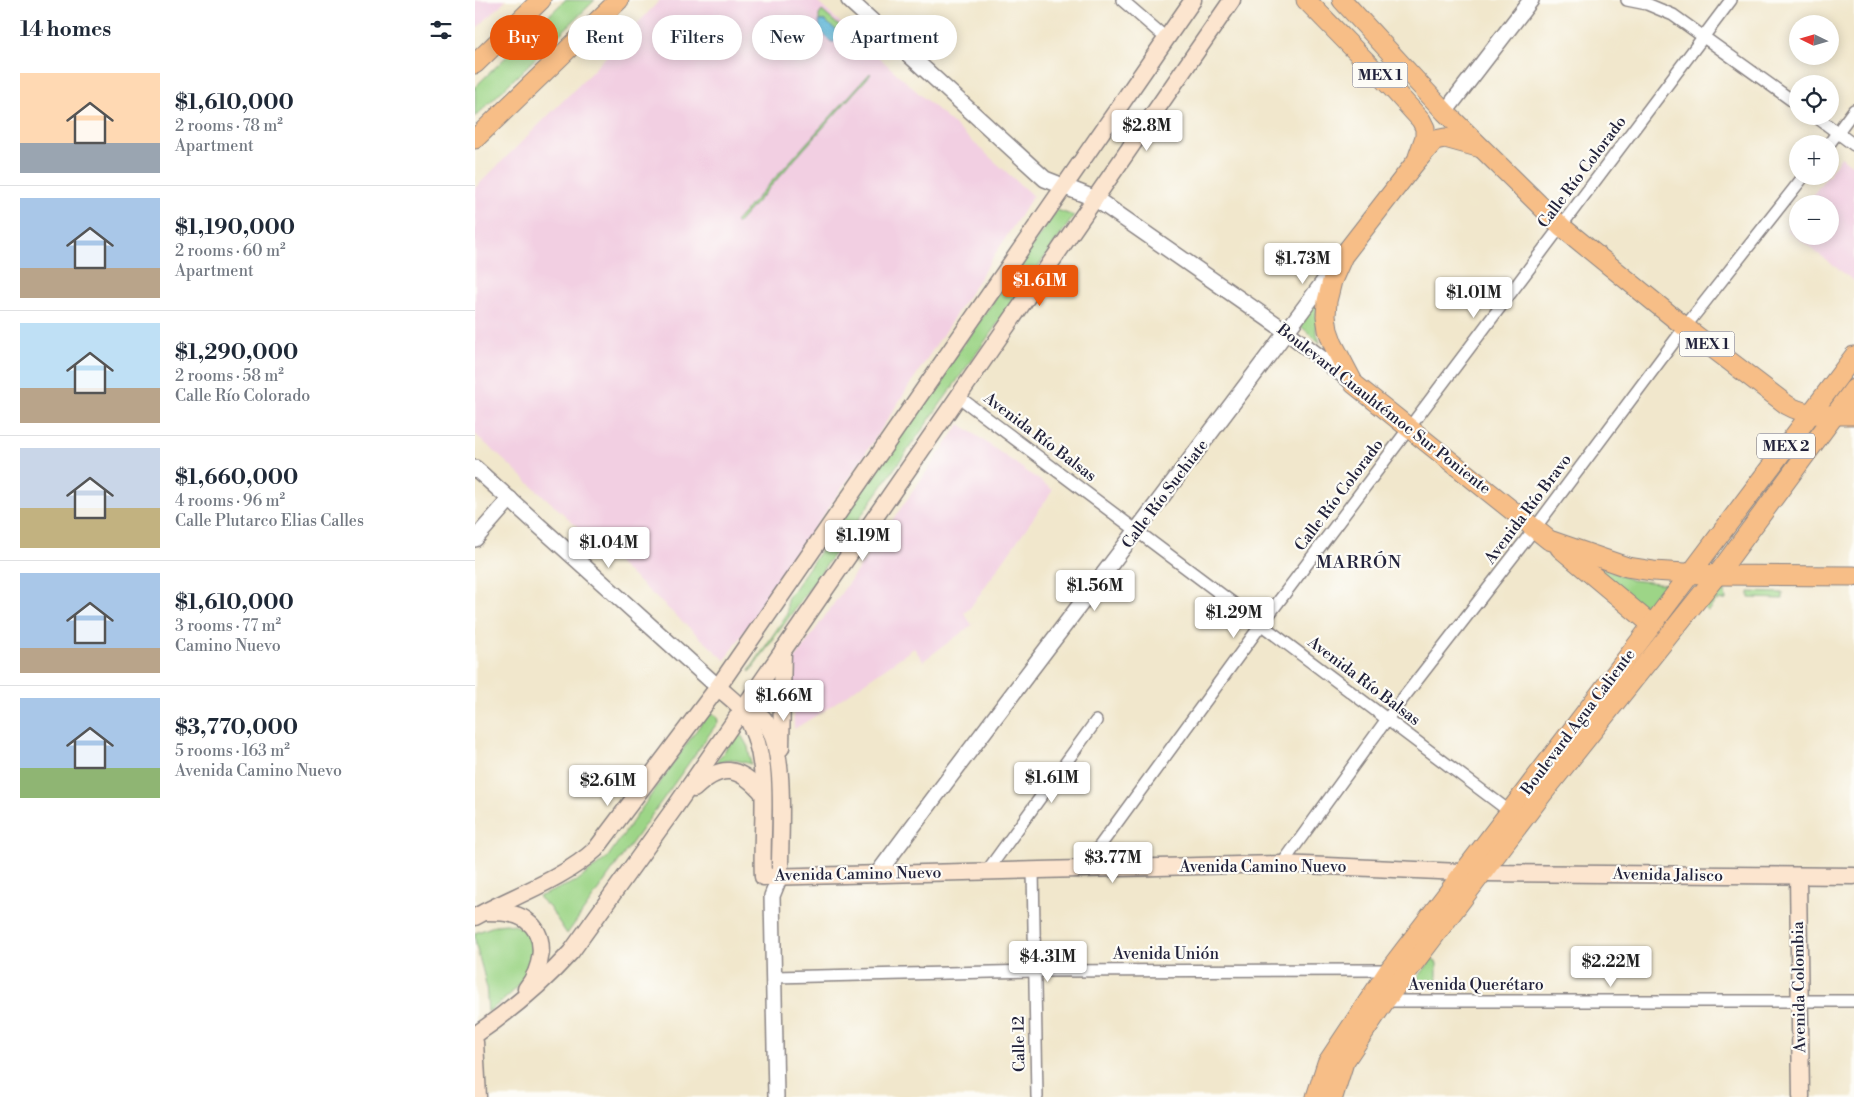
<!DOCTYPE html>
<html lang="en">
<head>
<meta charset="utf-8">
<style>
  body { margin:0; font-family:"Libre Bodoni",serif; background:#f6f6f7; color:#1f2937; height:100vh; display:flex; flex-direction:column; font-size:19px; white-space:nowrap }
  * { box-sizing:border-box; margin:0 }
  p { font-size:16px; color:#747a83 }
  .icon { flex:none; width:28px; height:28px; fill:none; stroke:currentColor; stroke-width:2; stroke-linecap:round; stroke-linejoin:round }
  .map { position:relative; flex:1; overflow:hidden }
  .sheet { display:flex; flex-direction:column; background:#fff; width:475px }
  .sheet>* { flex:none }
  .hud { position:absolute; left:15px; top:15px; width:475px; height:45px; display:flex; gap:10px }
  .needle { width:32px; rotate:275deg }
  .tools { position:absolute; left:1314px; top:15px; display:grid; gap:10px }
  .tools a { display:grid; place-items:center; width:50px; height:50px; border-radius:50%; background:#fff; box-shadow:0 2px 12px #0003; font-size:25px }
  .price { position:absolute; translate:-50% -42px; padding:0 11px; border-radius:5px; background:#fff; color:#222; font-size:16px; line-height:32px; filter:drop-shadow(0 1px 2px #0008) }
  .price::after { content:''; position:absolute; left:50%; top:30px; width:15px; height:11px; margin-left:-8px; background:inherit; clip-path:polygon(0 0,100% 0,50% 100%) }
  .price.selected { background:#ea580c; color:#fff }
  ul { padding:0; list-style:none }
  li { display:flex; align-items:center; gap:15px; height:125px; padding:0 20px }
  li+li { border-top:1px solid #e0e1e3 }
  li span { display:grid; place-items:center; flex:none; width:140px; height:100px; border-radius:0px; color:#555 }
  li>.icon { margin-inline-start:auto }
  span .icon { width:60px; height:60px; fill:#fffc; stroke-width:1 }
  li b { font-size:21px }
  h2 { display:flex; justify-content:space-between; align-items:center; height:60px; padding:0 20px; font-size:21px }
  .tag { padding:0 18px; border-radius:22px; background:#fff; box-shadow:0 2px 12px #0003; font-size:18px; line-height:45px }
  .tag.selected { background:#ea580c; color:#fff }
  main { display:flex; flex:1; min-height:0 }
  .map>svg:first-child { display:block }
  .built { fill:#f2cfe2 }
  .green { fill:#9dd587; stroke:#607c61 }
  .water { fill:#62bcdf; stroke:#426f8d }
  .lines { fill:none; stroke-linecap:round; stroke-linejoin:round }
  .minor-casing { stroke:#8a8484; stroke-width:14 }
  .tertiary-casing { stroke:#8a8484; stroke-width:18 }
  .secondary-casing { stroke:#8a8484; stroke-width:19 }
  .primary-casing { stroke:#8a8484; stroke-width:21 }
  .minor { stroke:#fff; stroke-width:11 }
  .tertiary { stroke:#fff; stroke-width:15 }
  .secondary { stroke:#fce5cf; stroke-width:16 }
  .primary { stroke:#f7be87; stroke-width:19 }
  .labels { text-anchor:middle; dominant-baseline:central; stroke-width:4.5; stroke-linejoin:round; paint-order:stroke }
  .shield { fill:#fdfcf7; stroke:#646373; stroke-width:1 }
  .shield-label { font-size:15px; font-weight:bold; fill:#22223b }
  .street-label { font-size:16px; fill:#22223b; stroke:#fdfcf7 }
  .neighbourhood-label { font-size:18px; letter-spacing:1px; fill:#22223b; stroke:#fdfcf7 }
</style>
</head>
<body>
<main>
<section class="sheet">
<h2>14 homes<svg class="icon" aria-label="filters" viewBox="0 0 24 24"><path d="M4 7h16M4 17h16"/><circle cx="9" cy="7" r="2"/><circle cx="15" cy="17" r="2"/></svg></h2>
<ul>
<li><span style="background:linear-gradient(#ffd9b3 70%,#9aa5b1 0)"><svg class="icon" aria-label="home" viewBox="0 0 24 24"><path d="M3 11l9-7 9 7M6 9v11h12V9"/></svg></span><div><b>$1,610,000</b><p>2 rooms · 78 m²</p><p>Apartment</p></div></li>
<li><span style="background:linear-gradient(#a9c7e8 70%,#b9a48a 0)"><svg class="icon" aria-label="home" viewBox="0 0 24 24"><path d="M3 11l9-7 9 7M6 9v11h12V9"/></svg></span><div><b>$1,190,000</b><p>2 rooms · 60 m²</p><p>Apartment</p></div></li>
<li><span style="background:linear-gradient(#bfe0f5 65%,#b9a48a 0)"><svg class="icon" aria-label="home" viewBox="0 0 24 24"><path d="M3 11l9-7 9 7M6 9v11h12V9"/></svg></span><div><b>$1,290,000</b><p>2 rooms · 58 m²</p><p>Calle Río Colorado</p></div></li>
<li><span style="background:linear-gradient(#c9d6e8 60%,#c2b280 0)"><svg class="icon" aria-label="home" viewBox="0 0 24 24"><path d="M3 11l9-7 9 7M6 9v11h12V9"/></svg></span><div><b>$1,660,000</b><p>4 rooms · 96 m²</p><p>Calle Plutarco Elias Calles</p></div></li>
<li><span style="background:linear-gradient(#a9c7e8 75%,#b9a48a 0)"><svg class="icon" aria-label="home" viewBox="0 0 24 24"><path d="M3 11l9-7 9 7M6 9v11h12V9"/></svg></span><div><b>$1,610,000</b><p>3 rooms · 77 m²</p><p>Camino Nuevo</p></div></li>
<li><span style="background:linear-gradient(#a9c7e8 70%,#8fb573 0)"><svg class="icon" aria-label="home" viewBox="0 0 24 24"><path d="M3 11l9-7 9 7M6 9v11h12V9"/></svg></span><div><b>$3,770,000</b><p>5 rooms · 163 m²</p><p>Avenida Camino Nuevo</p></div></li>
</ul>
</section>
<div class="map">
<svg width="1379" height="1097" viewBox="0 0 1379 1097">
  <rect width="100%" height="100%" fill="#fdfcf7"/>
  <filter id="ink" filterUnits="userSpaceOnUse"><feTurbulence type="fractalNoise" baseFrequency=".02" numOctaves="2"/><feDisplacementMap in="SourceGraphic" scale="10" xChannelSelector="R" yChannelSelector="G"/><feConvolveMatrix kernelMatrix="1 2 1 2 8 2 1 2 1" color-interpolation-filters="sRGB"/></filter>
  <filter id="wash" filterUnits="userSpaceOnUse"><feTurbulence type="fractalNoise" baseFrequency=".0096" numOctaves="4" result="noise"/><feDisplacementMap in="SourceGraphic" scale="20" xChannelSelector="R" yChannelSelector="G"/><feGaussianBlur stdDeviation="1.12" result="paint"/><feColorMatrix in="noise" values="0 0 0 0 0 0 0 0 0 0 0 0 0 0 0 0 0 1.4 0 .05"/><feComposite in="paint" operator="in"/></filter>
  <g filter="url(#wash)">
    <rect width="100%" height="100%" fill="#f1e7cc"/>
    <g class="built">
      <polygon points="0,0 31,0 0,30"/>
      <polygon points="185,0 340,0 558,196 382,466 250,660 0,434 0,188 105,84"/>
      <polygon points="1366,157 1379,167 1379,281 1312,230 1322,216 1322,236 1355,236 1355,204 1331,204 1352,176 1355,176 1355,172"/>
      <polygon points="485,424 578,490 495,608 489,613 497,625 448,661 439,648 347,712 319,729 317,663"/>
    </g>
    <g class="green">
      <polygon points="90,0 120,0 0,117 0,87"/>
      <polygon points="347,11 382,41 374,42 350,21 344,21 344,15"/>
      <polygon points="395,73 396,74 262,224 260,222"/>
      <polygon points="582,210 599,216 275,672 274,671 312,614 312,599"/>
      <polygon points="842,296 841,330 845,343 822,323"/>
      <polygon points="1103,557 1156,580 1192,584 1169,613"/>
      <polygon points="1250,591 1251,600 1241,601 1233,611 1227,606 1238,592"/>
      <polygon points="1274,592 1308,593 1308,599 1274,598"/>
      <polygon points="238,714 242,716 243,722 92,934 74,907 63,897 102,881 132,858 232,715"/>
      <polygon points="264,731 273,747 276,764 256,759 240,764"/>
      <path d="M31 924C38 925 47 926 52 932 64 946 54 971 45 983 37 995 24 1003 13 1012 12 1001 12 990 10 980 7 964 0 949 0 933L22 925Z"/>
      <polygon points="957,959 962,963 962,986 937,986"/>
    </g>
    <polygon class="water" points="344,21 350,21 367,35 367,42 356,42 345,31"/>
  </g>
  <g filter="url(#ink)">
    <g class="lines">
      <g class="minor-casing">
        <g id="minor">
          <polyline points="647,0 692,39"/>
          <polyline points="1152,0 1172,4 1198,15 1322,104"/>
          <polyline points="1340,116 1379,145"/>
          <polyline points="1354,144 1379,110"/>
          <polyline points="484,397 1034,811"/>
          <polyline points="807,864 912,719 1060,528 1210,327 1329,176"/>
          <polyline points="608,869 786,625 1256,0"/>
          <polyline points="558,870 562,1097"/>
          <polyline points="512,871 621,721"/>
          <polyline points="299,977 560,971 917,970"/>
          <polyline points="906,1001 1379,1001"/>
        </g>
      </g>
      <g class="tertiary-casing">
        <g id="tertiary">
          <polyline points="374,0 570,179 621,199 812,332 876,381"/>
          <polyline points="970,112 1056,0"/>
          <polyline points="0,468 243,687"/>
          <polyline points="0,539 35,499"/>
          <path d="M403 873C553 671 708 472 858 269"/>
          <polyline points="301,1097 297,896 305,876"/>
        </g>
      </g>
      <g class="secondary-casing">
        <g id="secondary">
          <path d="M243 687C251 695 262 702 268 711 299 759 285 822 288 877L807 864 1008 873 1379 876"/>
          <path d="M266 709C273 711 283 713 288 718 314 749 304 835 305 876"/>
          <polyline points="306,748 308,650"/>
          <path d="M219 789C246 763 263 766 287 792"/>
          <polyline points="1323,877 1326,1097"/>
          <path d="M10 912C23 912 40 912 51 920 75 937 66 970 51 989"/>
          <path d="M0 917C40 895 87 880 121 849L243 687 718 0"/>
          <path d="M0 1035C35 1011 67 984 96 952L198 810 757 0"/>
          <polyline points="0,1042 3,1097"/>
        </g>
      </g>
      <g class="primary-casing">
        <g id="primary">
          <polyline points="831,0 917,88 946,120 950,128 950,137 943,157"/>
          <path d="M867 0 970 112 1087 227 1210 327 1312 405C1333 417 1355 415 1379 415"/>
          <polyline points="0,64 66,0"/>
          <polyline points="0,139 144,0"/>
          <polyline points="1006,148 970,138 960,140 940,163 868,256 857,281 852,301 851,316 853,330 858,344 879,384 1074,540 1152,567 1178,571 1242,575 1379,576"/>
          <polyline points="1085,548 1177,625"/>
          <polyline points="841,1097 852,1063 914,970 1177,625 1379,356"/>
          <polyline points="858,1097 869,1062 910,1001 1069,792 1242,575 1379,389"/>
        </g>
      </g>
      <use href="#minor" class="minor"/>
      <use href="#tertiary" class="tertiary"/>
      <use href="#secondary" class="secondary"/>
      <use href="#primary" class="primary"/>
    </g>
  </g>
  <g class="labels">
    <g class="shield">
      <rect x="877.5" y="62.5" width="55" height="25" rx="4"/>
      <rect x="1204.5" y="331.5" width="55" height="25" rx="4"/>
      <rect x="1282" y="433.5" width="58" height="25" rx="4"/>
    </g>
    <g class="shield-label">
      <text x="905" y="75">MEX 1</text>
      <text x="1232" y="344">MEX 1</text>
      <text x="1311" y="446">MEX 2</text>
    </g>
    <g class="street-label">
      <text transform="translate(1107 172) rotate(-53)">Calle Río Colorado</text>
      <text transform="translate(909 409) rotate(38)">Boulevard Cuauhtémoc Sur Poniente</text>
      <text transform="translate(565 437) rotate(37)">Avenida Río Balsas</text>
      <text transform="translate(690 494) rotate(-53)">Calle Río Suchiate</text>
      <text transform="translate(864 495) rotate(-53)">Calle Río Colorado</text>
      <text transform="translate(1053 509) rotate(-53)">Avenida Río Bravo</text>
      <text transform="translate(889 681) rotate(37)">Avenida Río Balsas</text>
      <text transform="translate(1103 722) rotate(-53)">Boulevard Agua Caliente</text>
      <text x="788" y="867">Avenida Camino Nuevo</text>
      <text transform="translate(383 874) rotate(-1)">Avenida Camino Nuevo</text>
      <text transform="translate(1193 875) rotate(1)">Avenida Jalisco</text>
      <text x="691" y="954">Avenida Unión</text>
      <text x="1001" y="985">Avenida Querétaro</text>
      <text transform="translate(1324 987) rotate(-91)">Avenida Colombia</text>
      <text transform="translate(544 1044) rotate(-91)">Calle 12</text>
    </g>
    <g class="neighbourhood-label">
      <text x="884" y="562">MARRÓN</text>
    </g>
  </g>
</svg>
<div class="tools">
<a><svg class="needle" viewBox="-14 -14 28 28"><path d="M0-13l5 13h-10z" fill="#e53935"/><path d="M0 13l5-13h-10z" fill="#747a83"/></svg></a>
<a><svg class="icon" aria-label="locate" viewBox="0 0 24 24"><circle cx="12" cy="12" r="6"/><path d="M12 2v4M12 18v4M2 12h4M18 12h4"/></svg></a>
<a>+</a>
<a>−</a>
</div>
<b class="price" style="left:672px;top:152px">$2.8M</b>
<b class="price" style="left:828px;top:285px">$1.73M</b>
<b class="price selected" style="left:565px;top:307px">$1.61M</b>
<b class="price" style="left:999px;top:319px">$1.01M</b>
<b class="price" style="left:388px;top:562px">$1.19M</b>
<b class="price" style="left:134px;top:569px">$1.04M</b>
<b class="price" style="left:620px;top:612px">$1.56M</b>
<b class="price" style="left:759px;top:639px">$1.29M</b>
<b class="price" style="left:309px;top:722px">$1.66M</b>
<b class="price" style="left:577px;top:804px">$1.61M</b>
<b class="price" style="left:133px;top:807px">$2.61M</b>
<b class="price" style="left:638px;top:884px">$3.77M</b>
<b class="price" style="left:573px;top:983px">$4.31M</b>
<b class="price" style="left:1136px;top:988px">$2.22M</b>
<div class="hud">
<a class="tag selected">Buy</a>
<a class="tag">Rent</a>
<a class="tag">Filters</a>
<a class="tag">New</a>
<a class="tag">Apartment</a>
</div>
</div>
</main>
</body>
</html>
